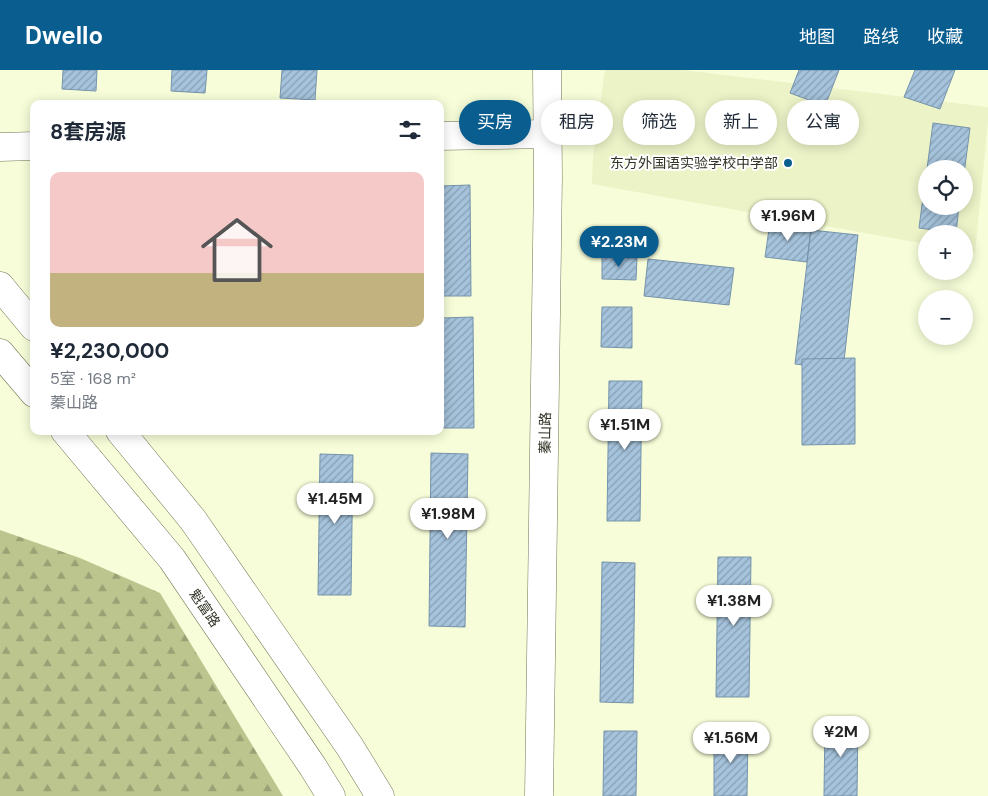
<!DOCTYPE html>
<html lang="zh">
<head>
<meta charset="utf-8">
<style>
  body { margin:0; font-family:"DM Sans","Noto Sans SC",sans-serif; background:#f6f6f7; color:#1f2937; height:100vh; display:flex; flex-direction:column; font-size:19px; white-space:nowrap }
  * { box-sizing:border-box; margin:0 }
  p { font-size:16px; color:#747a83 }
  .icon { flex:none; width:28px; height:28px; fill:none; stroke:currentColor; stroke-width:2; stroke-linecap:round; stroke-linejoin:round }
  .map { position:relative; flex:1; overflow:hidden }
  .panel { position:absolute; left:30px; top:30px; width:414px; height:335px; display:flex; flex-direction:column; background:#fff; border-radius:10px; box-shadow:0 2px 12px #0003 }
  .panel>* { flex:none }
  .top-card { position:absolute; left:459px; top:30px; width:454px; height:45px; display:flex; gap:10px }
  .buttons { position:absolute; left:918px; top:90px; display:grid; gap:10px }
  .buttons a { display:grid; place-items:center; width:55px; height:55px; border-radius:50%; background:#fff; box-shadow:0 2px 12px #0003; font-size:25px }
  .price { position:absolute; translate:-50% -42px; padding:0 11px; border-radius:18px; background:#fff; color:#222; font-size:16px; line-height:32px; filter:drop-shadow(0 1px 2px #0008) }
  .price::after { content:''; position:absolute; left:50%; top:30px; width:15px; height:11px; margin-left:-8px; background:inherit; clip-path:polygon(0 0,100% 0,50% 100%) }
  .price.active { background:#095d8f; color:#fff }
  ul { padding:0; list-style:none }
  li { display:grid; align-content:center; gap:10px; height:265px; padding:0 20px }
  li span { display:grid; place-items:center; height:155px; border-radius:10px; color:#555 }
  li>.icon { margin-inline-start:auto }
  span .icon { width:90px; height:90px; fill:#fffc; stroke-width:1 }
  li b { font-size:21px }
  h2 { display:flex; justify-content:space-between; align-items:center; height:60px; padding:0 20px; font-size:21px }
  .tag { padding:0 18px; border-radius:22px; background:#fff; box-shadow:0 2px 12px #0003; font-size:18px; line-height:45px }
  .tag.active { background:#095d8f; color:#fff }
  header { display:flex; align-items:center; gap:30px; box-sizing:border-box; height:70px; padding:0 25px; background:#095d8f; color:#fff }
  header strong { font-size:24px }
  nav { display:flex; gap:28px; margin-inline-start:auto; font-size:18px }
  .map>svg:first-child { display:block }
  .built { fill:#ecf3c7; fill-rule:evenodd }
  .forest { fill:url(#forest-firs) }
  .building { fill:url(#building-hatch); stroke:#7693ab }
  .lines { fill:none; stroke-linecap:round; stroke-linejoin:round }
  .secondary-casing { stroke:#727757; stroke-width:29 }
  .secondary { stroke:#fff; stroke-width:28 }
  .poi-dot { fill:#095d8f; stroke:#fff; stroke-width:2 }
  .labels { text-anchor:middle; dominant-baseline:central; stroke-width:4; stroke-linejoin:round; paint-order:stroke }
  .poi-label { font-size:14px; fill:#313325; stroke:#fff; text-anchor:end }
  .street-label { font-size:14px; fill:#313325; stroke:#fff }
</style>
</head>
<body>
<header>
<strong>Dwello</strong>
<nav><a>地图</a><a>路线</a><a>收藏</a></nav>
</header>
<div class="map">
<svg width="988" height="726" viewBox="0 0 988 726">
  <defs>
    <pattern id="forest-firs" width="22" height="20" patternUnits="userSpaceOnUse" patternTransform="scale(1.25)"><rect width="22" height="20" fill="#bdc58f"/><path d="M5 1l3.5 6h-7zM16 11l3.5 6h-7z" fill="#9aa175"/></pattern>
    <pattern id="building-hatch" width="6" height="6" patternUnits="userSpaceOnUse" patternTransform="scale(1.25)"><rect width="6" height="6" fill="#a5c3dc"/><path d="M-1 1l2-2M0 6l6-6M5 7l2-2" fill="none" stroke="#879fb2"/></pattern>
  </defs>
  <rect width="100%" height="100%" fill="#f6fdd8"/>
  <path class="built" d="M605 0H683L988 37V52L975 183 964 181V164H926V174L592 114 593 87ZM926 99H964V136H926Z"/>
  <polygon class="forest" points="0,460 80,488 160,523 283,726 0,726"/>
  <g class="building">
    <polygon points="63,0 97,0 96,21 62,19"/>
    <polygon points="172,0 207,0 205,23 171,21"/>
    <polygon points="282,0 317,0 315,30 280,28"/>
    <polygon points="799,0 839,0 825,36 790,23"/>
    <polygon points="915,0 955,0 940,39 904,27"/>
    <polygon points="933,53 970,58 964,104 964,99 927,99"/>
    <polygon points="926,104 926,136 959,136 956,163 919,158"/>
    <polygon points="470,115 471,226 440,226 440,116"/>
    <polygon points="770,152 811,157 807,192 765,187"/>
    <polygon points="811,160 858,165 843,300 795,294"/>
    <polygon points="602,187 637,188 636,210 602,209"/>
    <polygon points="648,189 734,198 729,235 644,226"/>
    <polygon points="602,237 632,237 632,278 601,277"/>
    <polygon points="473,247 474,358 442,358 442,248"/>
    <polygon points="855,288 855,374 802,375 802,289"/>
    <polygon points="609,311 642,311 640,451 607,451"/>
    <polygon points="431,383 468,384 465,557 429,556"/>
    <polygon points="320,384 353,385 351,525 318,525"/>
    <polygon points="718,487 751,487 749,627 716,627"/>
    <polygon points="602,492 635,493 633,633 600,632"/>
    <polygon points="825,650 858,650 857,726 824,726"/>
    <polygon points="604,661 637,661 636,726 603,726"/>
    <polygon points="714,662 748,662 747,726 714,726"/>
  </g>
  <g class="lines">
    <g class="secondary-casing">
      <g id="secondary">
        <polyline points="440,66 547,64"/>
        <polyline points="0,77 34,76"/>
        <polyline points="0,216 34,257"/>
        <polyline points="0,283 34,323"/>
        <polyline points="65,361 172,489 313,697 331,726"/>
        <polyline points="120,361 193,450 350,677 380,726"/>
        <polyline points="539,726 548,107 547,0"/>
      </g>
    </g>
    <use href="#secondary" class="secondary"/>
  </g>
  <circle class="poi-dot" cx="788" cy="93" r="5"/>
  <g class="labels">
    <g class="poi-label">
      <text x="778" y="93">东方外国语实验学校中学部</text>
    </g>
    <g class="street-label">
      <text transform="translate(545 363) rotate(-89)">蓁山路</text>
      <text transform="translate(205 538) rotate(56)">魁富路</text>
    </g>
  </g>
</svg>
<div class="buttons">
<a><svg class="icon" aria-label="locate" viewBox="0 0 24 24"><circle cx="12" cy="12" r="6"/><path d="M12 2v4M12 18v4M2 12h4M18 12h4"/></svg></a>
<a>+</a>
<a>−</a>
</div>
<b class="price" style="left:788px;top:172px">¥1.96M</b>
<b class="price active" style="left:619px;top:198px">¥2.23M</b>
<b class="price" style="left:625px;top:381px">¥1.51M</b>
<b class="price" style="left:335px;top:455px">¥1.45M</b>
<b class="price" style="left:448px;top:470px">¥1.98M</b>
<b class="price" style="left:734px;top:557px">¥1.38M</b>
<b class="price" style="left:841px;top:688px">¥2M</b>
<b class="price" style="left:731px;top:694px">¥1.56M</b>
<div class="top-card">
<a class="tag active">买房</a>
<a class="tag">租房</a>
<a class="tag">筛选</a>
<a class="tag">新上</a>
<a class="tag">公寓</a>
</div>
<section class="panel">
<h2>8套房源<svg class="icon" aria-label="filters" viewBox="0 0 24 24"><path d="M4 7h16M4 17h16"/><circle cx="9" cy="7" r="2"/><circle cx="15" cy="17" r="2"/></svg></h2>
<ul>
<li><span style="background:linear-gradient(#f6c9c9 65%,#c2b280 0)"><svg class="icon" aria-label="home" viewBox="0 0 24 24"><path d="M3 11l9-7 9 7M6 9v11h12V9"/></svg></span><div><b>¥2,230,000</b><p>5室 · 168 m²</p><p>蓁山路</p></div></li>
</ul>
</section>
</div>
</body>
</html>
